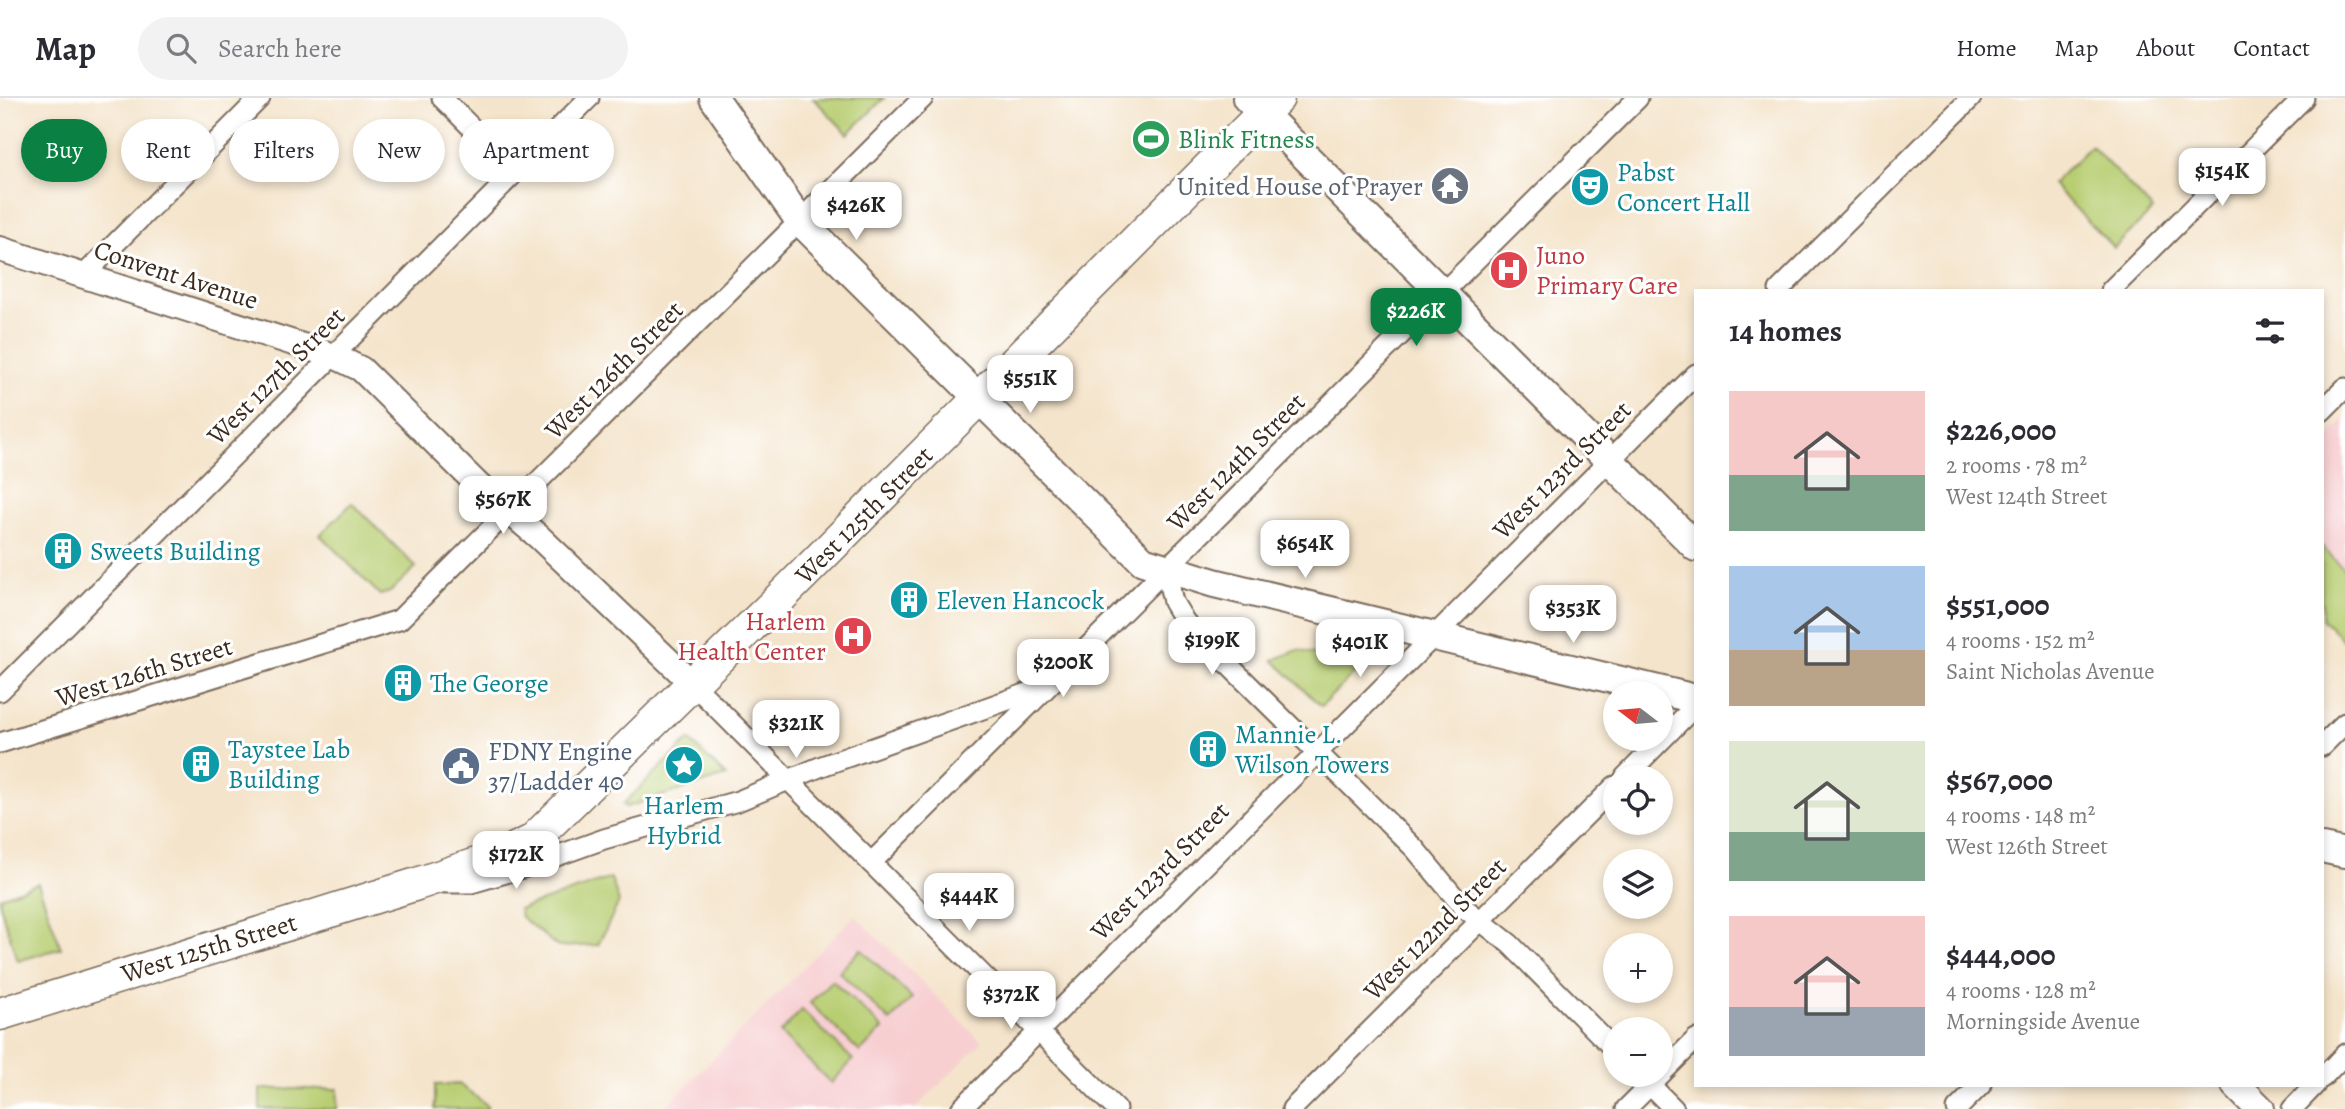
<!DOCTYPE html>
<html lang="en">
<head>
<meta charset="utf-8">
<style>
  body { margin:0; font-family:Alegreya,serif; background:#f2f2f3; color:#2b2b33; height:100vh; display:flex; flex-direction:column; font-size:26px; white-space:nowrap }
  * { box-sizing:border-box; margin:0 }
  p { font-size:23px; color:#7c7c81 }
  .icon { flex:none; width:38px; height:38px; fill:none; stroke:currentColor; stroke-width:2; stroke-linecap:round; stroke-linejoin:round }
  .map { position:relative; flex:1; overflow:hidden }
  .drawer { position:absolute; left:1694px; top:191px; width:630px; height:798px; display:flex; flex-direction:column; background:#fff; border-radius:0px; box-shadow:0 4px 10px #0003 }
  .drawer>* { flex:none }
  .top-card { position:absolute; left:21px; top:21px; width:665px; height:63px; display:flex; gap:14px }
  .needle { width:46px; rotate:286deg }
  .tools { position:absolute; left:1603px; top:583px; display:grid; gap:14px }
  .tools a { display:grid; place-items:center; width:70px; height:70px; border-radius:50%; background:#fff; box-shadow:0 4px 10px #0003; font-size:35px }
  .price { position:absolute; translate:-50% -60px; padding:0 16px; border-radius:14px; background:#fff; color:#222; font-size:23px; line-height:46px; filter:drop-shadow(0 2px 4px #0008) }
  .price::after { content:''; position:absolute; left:50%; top:42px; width:21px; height:16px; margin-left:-10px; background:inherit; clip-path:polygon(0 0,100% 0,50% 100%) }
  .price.selected { background:#0b8043; color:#fff }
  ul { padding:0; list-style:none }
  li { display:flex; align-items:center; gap:21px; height:175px; padding:0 35px }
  li span { display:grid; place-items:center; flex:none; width:196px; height:140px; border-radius:0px; color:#555 }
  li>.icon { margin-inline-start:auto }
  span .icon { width:84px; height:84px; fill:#fffc; stroke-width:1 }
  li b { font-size:30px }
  h2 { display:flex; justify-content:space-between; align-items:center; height:84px; padding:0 35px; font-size:30px }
  .pill { padding:0 24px; border-radius:32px; background:#fff; box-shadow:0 4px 10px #0003; font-size:24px; line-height:63px }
  .pill.selected { background:#0b8043; color:#fff }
  header { display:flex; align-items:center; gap:42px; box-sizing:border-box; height:98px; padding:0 35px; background:#fff; border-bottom:2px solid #e1e1e2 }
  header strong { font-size:33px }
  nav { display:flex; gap:38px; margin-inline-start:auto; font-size:24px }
  .search { width:490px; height:63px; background:#f2f2f3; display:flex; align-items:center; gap:18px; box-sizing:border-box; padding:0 24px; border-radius:38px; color:#7c7c81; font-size:26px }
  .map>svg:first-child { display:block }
  .built { fill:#f7cfd1 }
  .green { fill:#b8ce72; stroke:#7a7c48; stroke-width:2 }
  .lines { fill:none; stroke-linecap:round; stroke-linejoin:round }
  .minor-casing { stroke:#7c6b5b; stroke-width:23 }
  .tertiary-casing { stroke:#7c6b5b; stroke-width:28 }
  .secondary-casing { stroke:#7c6b5b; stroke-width:32 }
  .primary-casing { stroke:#7c6b5b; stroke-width:35 }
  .minor { stroke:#fff; stroke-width:19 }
  .tertiary { stroke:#fff; stroke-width:24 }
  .secondary { stroke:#fff; stroke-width:28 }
  .primary { stroke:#fff; stroke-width:32 }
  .labels { text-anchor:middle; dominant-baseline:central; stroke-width:6; stroke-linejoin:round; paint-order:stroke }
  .leisure-label { font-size:26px; fill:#27864d; stroke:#fff; text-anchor:start }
  .culture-label { font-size:26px; fill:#0d838f; stroke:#fff; text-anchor:start }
  .worship-label { font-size:26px; fill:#5b616d; stroke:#fff; text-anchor:end }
  .health-label { font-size:26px; fill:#be3a42; stroke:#fff; text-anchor:start }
  .street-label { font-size:26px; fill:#3b2a1e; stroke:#fff }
  .service-label { font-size:26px; fill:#4e5e75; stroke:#fff; text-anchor:start }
</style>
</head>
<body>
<header>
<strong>Map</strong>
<div class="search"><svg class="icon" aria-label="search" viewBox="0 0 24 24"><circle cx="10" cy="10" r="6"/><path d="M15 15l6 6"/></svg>Search here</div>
<nav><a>Home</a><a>Map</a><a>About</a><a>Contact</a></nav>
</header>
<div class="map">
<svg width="2345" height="1011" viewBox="0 0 2345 1011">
  <rect width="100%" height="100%" fill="#fff"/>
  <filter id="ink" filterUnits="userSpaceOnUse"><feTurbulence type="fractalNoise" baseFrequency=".0143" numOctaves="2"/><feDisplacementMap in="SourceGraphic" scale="14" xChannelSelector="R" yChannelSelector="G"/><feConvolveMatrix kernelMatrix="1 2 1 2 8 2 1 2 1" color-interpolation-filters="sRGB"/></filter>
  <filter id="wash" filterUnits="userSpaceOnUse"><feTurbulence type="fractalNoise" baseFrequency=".00686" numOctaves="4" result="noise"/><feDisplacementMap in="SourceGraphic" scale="28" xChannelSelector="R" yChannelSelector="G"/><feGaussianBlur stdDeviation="1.57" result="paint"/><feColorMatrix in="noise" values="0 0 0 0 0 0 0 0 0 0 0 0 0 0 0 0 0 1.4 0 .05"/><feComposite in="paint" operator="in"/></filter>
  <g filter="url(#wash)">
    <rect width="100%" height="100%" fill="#f4e4cb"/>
    <g class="built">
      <polygon points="2345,321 2345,544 2322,521 2322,344"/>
      <polygon points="855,817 982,944 915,1011 663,1011"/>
    </g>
    <g class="green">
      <polygon points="813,0 884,0 848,36"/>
      <polygon points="2091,48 2153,112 2114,150 2052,86"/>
      <polygon points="352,405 416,469 390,494 380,497 320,437"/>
      <polygon points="2322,449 2345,472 2345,544 2322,521"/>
      <polygon points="1298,552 1362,568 1321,608 1273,562"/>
      <polygon points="689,642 726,678 626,709 623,706"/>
      <polygon points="611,780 619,804 598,847 558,849 521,819 519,811"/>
      <polygon points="38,785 61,850 18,863 0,808 0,799"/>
      <polygon points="861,851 912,900 890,923 839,874"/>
      <polygon points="832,882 883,931 860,954 810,905"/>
      <polygon points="802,912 853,962 831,985 780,935"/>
      <polygon points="459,986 487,1007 487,1011 435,1011 435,987"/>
      <polygon points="260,991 338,991 337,1011 260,1011"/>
    </g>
  </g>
  <g filter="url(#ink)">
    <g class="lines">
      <g class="minor-casing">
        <g id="minor">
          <polyline points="442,0 516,74"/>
          <polyline points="83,178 260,0"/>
          <polyline points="1779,192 1971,0"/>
          <polyline points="2111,192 2304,0"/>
          <polyline points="2322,313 2345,290"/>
          <polyline points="1166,472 1173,504 1185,524 1415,751 1463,809 1510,846 1615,952"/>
          <polyline points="693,586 1116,1011"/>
          <polyline points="0,593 589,0"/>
          <polyline points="0,645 399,522 923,0"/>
          <polyline points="2322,648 2345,625"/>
          <polyline points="1625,679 1696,607"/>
          <polyline points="871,765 1638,0"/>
          <polyline points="446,785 471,785 523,770 604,741 738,703 822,668 1042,590"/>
          <polyline points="1639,976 1674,1011"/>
          <polyline points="1661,976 1696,941"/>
          <polyline points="2322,980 2345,956"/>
          <polyline points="961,1011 1696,276"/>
          <polyline points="1292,1011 1615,688"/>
          <polyline points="1626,1011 1661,976"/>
          <polyline points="1957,1011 1981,987"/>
          <polyline points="2292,1011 2315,987"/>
        </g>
      </g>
      <g class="tertiary-casing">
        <polyline id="tertiary" points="0,151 334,258 361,271 479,388 539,439 693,586"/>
      </g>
      <g class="secondary-casing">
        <g id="secondary">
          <polyline points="714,0 800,123 1143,463 1214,485 1696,601"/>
          <polyline points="1247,0 1696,449"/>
          <polyline points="2322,750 2345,755"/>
          <polyline points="2236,987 2260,1011"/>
        </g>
      </g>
      <g class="primary-casing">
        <polyline id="primary" points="0,916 417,786 497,759 532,743 781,499 1278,0"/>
      </g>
      <use href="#minor" class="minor"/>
      <use href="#tertiary" class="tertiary"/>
      <use href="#secondary" class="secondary"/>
      <use href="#primary" class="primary"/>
    </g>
  </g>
  <defs>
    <g id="stadium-disc" transform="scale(2.0125)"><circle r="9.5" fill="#2e9e5b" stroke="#fff"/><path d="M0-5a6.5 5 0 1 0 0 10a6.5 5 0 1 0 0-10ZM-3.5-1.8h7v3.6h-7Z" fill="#fff"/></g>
    <g id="temple-disc" transform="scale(2.0125)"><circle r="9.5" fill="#6b7280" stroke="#fff"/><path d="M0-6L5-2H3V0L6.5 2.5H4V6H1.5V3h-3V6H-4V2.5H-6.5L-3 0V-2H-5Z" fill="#fff"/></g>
    <g id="theatre-disc" transform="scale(2.0125)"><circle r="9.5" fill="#0f9aa8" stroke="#fff"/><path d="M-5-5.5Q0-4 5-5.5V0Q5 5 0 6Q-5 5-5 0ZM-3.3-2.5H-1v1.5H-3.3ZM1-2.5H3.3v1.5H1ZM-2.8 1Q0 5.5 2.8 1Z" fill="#fff"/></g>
    <g id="hospital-disc" transform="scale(2.0125)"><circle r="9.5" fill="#e0444e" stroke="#fff"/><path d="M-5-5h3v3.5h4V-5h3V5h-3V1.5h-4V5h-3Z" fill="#fff"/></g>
    <g id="building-disc" transform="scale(2.0125)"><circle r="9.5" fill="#0f9aa8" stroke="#fff"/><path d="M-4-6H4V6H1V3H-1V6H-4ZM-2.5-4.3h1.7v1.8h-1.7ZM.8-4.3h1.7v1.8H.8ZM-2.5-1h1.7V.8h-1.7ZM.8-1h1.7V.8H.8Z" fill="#fff"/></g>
    <g id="sight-disc" transform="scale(2.0125)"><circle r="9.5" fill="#0f9aa8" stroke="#fff"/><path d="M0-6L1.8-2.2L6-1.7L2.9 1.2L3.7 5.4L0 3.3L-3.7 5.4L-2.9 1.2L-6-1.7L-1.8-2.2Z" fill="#fff"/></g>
    <g id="civic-disc" transform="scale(2.0125)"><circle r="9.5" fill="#5c6f8a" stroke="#fff"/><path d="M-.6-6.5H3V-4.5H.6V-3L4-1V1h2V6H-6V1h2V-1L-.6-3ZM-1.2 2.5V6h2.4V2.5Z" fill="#fff"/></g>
  </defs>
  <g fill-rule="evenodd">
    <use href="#stadium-disc" x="1151" y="41"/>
    <use href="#temple-disc" x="1450" y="88"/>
    <use href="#theatre-disc" x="1590" y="89"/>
    <use href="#hospital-disc" x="1509" y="172"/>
    <use href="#building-disc" x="63" y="453"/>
    <use href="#building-disc" x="909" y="502"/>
    <use href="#hospital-disc" x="853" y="538"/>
    <use href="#building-disc" x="403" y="585"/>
    <use href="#building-disc" x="1208" y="651"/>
    <use href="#building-disc" x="201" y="666"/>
    <use href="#sight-disc" x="684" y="667"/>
    <use href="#civic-disc" x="461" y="668"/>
  </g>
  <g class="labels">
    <g class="leisure-label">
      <text x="1178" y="41">Blink Fitness</text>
    </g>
    <g class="culture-label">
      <text x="1617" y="74">Pabst<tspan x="1617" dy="30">Concert Hall</tspan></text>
      <text x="90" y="453">Sweets Building</text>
      <text x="936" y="502">Eleven Hancock</text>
      <text x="430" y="585">The George</text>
      <text x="1235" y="636">Mannie L.<tspan x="1235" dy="30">Wilson Towers</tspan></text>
      <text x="228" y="651">Taystee Lab<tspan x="228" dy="30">Building</tspan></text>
      <text x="684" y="707" text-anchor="middle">Harlem<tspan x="684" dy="30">Hybrid</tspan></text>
    </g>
    <g class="worship-label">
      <text x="1423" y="88">United House of Prayer</text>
    </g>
    <g class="health-label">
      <text x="1536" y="157">Juno<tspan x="1536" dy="30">Primary Care</tspan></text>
      <text x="826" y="523" text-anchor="end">Harlem<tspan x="826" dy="30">Health Center</tspan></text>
    </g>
    <g class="street-label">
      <text transform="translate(176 177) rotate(18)">Convent Avenue</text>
      <text transform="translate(614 272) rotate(-45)">West 126th Street</text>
      <text transform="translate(276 278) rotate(-45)">West 127th Street</text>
      <text transform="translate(1236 364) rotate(-45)">West 124th Street</text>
      <text transform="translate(1562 372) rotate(-45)">West 123rd Street</text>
      <text transform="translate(864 417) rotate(-45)">West 125th Street</text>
      <text transform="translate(144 574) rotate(-17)">West 126th Street</text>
      <text transform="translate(1160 773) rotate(-45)">West 123rd Street</text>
      <text transform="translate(1435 831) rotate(-45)">West 122nd Street</text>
      <text transform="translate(209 850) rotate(-17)">West 125th Street</text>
    </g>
    <g class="service-label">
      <text x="488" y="653">FDNY Engine<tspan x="488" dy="30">37/Ladder 40</tspan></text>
    </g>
  </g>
</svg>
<div class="tools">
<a><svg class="needle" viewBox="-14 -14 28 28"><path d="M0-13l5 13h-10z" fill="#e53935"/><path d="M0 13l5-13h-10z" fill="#7c7c81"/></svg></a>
<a><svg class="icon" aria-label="locate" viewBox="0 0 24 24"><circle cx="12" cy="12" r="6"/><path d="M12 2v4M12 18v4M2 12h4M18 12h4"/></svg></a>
<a><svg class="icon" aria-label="layers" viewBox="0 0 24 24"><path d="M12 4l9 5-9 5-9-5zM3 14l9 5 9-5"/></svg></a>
<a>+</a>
<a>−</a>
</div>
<b class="price" style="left:2222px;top:110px">$154K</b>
<b class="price" style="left:856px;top:144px">$426K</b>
<b class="price selected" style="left:1416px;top:250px">$226K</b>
<b class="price" style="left:1030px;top:317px">$551K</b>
<b class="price" style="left:503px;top:438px">$567K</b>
<b class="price" style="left:1305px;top:482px">$654K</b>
<b class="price" style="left:1573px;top:547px">$353K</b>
<b class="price" style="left:1212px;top:579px">$199K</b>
<b class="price" style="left:1360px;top:581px">$401K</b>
<b class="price" style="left:1063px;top:601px">$200K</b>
<b class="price" style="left:796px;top:662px">$321K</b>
<b class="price" style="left:516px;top:793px">$172K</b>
<b class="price" style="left:969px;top:835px">$444K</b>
<b class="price" style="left:1011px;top:933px">$372K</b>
<div class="top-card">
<a class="pill selected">Buy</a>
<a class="pill">Rent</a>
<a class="pill">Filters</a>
<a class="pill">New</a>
<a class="pill">Apartment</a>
</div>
<section class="drawer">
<h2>14 homes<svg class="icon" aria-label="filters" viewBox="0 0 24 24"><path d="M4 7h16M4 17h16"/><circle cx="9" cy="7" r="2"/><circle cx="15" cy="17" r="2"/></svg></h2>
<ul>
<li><span style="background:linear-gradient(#f6c9c9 60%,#7fa58c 0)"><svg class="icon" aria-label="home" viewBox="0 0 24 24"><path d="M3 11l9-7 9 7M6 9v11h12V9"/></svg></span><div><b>$226,000</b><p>2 rooms · 78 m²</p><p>West 124th Street</p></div></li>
<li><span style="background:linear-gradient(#a9c7e8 60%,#b9a48a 0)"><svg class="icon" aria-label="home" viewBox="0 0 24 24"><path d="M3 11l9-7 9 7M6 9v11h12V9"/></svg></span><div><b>$551,000</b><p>4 rooms · 152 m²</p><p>Saint Nicholas Avenue</p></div></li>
<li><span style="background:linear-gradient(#dfe7d0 65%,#7fa58c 0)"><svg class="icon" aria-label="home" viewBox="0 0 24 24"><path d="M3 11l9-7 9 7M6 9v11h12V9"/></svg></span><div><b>$567,000</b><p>4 rooms · 148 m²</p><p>West 126th Street</p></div></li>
<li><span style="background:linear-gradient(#f6c9c9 65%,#9aa5b1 0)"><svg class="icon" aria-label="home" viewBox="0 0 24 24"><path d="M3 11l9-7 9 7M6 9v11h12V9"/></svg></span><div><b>$444,000</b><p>4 rooms · 128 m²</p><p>Morningside Avenue</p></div></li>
</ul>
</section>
</div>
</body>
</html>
